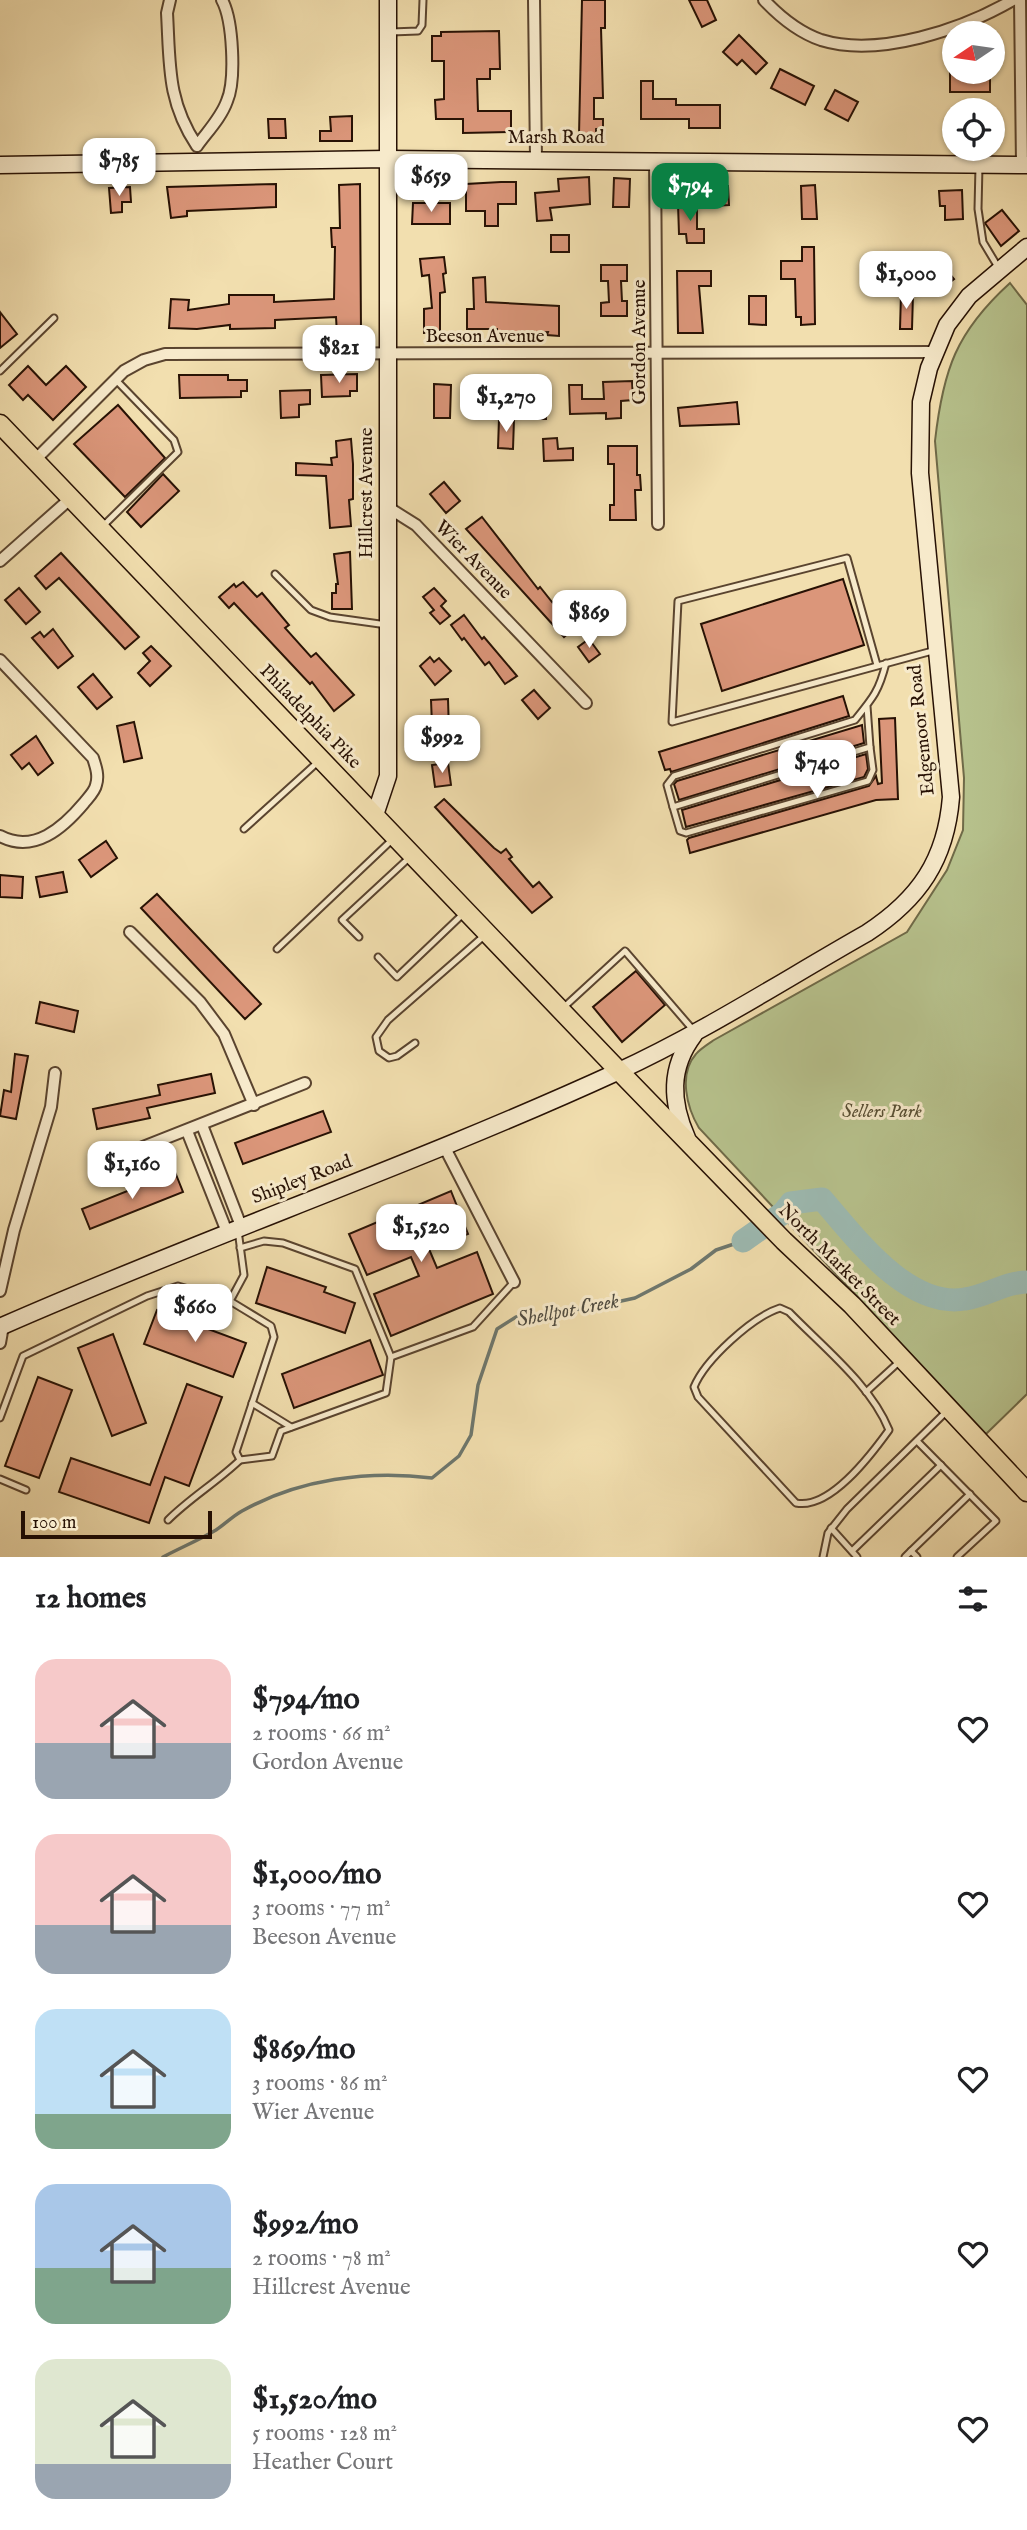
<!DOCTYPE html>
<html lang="en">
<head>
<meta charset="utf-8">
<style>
  body { margin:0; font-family:"IM FELL English",serif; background:#f6f6f6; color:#202124; height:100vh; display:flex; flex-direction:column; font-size:26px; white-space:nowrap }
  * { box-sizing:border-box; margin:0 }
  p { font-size:23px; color:#757577 }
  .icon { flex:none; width:38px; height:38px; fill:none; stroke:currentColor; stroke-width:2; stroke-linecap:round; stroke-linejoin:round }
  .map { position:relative; height:1557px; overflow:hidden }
  .details { display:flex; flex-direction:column; background:#fff; flex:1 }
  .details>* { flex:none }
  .needle { width:46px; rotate:257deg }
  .controls { position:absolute; left:942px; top:21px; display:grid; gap:14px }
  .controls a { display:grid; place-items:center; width:63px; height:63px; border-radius:50%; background:#fff; box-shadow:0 2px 5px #0004; font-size:35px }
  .scale { position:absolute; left:21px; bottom:18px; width:191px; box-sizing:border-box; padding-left:7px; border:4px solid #271104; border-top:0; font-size:19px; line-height:24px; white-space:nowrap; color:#271104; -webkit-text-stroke:5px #f7eacb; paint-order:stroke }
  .price { position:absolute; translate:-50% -60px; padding:0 16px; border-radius:14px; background:#fff; color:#222; font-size:23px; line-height:46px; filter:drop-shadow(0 2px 4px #0008) }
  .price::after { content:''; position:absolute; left:50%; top:42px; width:21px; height:16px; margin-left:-10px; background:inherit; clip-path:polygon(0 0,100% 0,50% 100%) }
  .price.current { background:#0b8043; color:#fff }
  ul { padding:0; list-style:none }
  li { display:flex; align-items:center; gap:21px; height:175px; padding:0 35px }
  li span { display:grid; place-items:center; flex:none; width:196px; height:140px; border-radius:21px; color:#555 }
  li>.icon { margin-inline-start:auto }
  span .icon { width:84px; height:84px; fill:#fffc; stroke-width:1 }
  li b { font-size:30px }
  h2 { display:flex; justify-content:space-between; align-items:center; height:84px; padding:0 35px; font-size:30px }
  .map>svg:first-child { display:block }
  .green { fill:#b7c28d; stroke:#6f6a48; stroke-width:2 }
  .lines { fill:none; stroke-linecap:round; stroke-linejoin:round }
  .stream { stroke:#6e776d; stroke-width:3.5 }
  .river { stroke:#9dbbb3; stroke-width:23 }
  .building { fill:#db967a; stroke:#271104; stroke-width:2 }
  .lane-casing { stroke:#5a442f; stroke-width:9 }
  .street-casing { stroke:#5a442f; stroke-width:14 }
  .secondary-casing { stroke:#271104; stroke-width:19 }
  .primary-casing { stroke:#271104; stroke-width:21 }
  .lane { stroke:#f7eacb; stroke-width:5 }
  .street { stroke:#f7eacb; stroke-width:10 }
  .secondary { stroke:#f7eacb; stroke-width:16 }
  .primary { stroke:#f2dfaf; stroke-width:18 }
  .labels { text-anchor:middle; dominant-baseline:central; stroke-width:6; stroke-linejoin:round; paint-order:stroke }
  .street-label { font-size:19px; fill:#271104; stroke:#f7eacb }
  .park-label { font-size:19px; font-style:italic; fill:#594f34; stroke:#f7eacb }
  .water-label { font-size:21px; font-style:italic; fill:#504c41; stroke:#f7eacb }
</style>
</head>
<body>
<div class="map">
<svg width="1027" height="1557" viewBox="0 0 1027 1557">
  <rect width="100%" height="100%" fill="#f2dfaf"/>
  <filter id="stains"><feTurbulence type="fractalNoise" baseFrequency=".00286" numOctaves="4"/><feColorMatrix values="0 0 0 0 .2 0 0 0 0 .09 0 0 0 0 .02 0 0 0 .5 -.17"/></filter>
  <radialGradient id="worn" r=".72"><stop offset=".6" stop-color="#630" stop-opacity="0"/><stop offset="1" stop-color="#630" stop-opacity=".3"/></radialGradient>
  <path class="green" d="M1010 283 1027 305V1394L986 1434 699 1128C687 1108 678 1074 696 1054 700 1049 708 1044 714 1040L907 932 947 870 963 830 964 778 935 441C943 370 956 332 1010 283Z"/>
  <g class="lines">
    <path class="stream" d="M163 1557C180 1548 199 1540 216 1530 225 1524 233 1516 242 1511 299 1479 368 1470 432 1478L459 1456 471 1435 478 1385 497 1329 516 1317 589 1308 635 1298 691 1269 716 1250 743 1241"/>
    <path class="river" d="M743 1241 783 1213 791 1203 822 1199C855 1237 908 1309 965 1299 987 1296 1005 1282 1027 1282"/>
  </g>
  <g class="building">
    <polygon points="582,0 605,0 605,28 601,28 603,98 594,98 594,119 603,119 603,128 596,129 596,134 579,135"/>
    <polygon points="689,0 707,0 716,20 702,27"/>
    <polygon points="499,31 500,69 490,69 490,79 477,79 478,111 511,111 511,132 463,133 463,119 436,119 435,100 444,99 444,61 432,61 432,36 441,36 441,32"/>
    <polygon points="739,35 767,63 756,74 742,60 737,65 723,52"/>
    <polygon points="780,69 814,86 805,105 771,88"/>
    <rect x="950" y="73" width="40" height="19"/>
    <polygon points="641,81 653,81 653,99 676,99 676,105 720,105 720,128 689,128 689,119 641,119"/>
    <polygon points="835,90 858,102 848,121 825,109"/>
    <polygon points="352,116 352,141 320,141 320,131 331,131 330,117"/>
    <polygon points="268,119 285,119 286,138 269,138"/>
    <polygon points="589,177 590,204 550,208 552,220 537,221 535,193 559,191 558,179"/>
    <polygon points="614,178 630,179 629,207 613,207"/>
    <polygon points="501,182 516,182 516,204 498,204 498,226 485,226 485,211 466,211 466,184"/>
    <polygon points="276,184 276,207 187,211 187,216 171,218 167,187"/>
    <polygon points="360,184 361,333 337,334 336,317 275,320 275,328 230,329 230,325 197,329 169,328 171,299 189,300 188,310 229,304 229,295 274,295 274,302 334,299 335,247 332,247 331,228 340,228 339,185"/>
    <polygon points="815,185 817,219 802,219 801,186"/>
    <polygon points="712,186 728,186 729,205 713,206"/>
    <polygon points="130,187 131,202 122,202 122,212 111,213 109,188"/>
    <polygon points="962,190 963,219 945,220 945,206 940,206 939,191"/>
    <polygon points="413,203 450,203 450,224 412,224"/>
    <polygon points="697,203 697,229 704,229 704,243 687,243 686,234 679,234 678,204"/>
    <polygon points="1002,210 1019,231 1001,246 985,223"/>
    <rect x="551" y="235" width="18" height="17"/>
    <polygon points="802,247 814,247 815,324 801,325 801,317 796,317 795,279 781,279 781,261 802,261"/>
    <polygon points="444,257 446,273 443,274 445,292 440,293 440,332 424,333 424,309 432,308 429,275 422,276 420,259"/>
    <polygon points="882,262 902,263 901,277 882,276"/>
    <polygon points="940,262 954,279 940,290 927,272"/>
    <polygon points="601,265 627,265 627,281 621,281 622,301 627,301 627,316 601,316 601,303 609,302 608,281 601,281"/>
    <polygon points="677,271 711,271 711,286 699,286 703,333 678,333"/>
    <polygon points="485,277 486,302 559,306 559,336 547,335 548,332 497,334 497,329 467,329 467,309 474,309 473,278"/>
    <polygon points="901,294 913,294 912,329 900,329"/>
    <polygon points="749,296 766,296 766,325 749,324"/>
    <polygon points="0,312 17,334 0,348"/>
    <polygon points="28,366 46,385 66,366 86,387 53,420 28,395 23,400 9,385"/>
    <polygon points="357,374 357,391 350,391 350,396 322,397 321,375"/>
    <polygon points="179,375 228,375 228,380 247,380 247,391 241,391 241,397 180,398"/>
    <polygon points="632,381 633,400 621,401 621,418 606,419 606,413 570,414 569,385 582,385 582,399 604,399 603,382"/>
    <polygon points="434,384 451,385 450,418 434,418"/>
    <polygon points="528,385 547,385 546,419 527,419"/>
    <polygon points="310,390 310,404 299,405 299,417 281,418 280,391"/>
    <polygon points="737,402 739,424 680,426 678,408"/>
    <polygon points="118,405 165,458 125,497 74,444"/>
    <polygon points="499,419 514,419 513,449 498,448"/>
    <polygon points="557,438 558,449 573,448 573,460 544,461 543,439"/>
    <polygon points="351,439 353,464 353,499 349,500 351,526 330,528 326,476 296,475 296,463 332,465 331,458 337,457 336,441"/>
    <polygon points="608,446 637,446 637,475 640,475 641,490 635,490 636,520 610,520 610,505 614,505 614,464 608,464"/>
    <polygon points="163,474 179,491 141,527 127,512"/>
    <polygon points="444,482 460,501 446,513 430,494"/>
    <polygon points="482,517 538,589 540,587 560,612 564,608 579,624 564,637 466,529"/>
    <polygon points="350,552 352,609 332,609 332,593 336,593 336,584 338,584 334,554"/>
    <polygon points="61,553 139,637 125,649 59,578 46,589 35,576"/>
    <polygon points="843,579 864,645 722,691 701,624"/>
    <polygon points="243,582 257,597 262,593 289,625 285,628 311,657 316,653 354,695 334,711 312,682 310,684 234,603 229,608 219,597 234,584 236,587"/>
    <polygon points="19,588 40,612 26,624 5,600"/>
    <polygon points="434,588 446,601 441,606 450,616 440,624 430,613 434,610 423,597"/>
    <polygon points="464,615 482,639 484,637 517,676 505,684 489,662 485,665 464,638 462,640 451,625"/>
    <polygon points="53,629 73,656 58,668 32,638 40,632 44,637"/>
    <polygon points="589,639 600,654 589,662 578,647"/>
    <polygon points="151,646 171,666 150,686 138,673 150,661 143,653"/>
    <polygon points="430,657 434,662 439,658 451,671 435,685 420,666"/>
    <polygon points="93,674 112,697 97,709 78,687"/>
    <polygon points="534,690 550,708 538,719 522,700"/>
    <polygon points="843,696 849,716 671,772 670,769 665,770 659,752"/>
    <polygon points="448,699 449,732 454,732 453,749 433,747 434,725 432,725 431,700"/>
    <polygon points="895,718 898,799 876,800 690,853 687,840 689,838 869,786 876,776 878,784 882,783 879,719"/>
    <polygon points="134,722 142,758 124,762 117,726"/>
    <polygon points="862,725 864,743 679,800 674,784 677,781"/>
    <polygon points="36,736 53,763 38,775 29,763 22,769 11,755"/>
    <polygon points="866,754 868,769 864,777 686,827 682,810"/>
    <polygon points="448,763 451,785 435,787 432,765"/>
    <polygon points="444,799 494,848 501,853 506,849 512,857 509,859 533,887 539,882 552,897 532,913 435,807"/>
    <polygon points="106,841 117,858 91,877 79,860"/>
    <polygon points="63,872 67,892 40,897 36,877"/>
    <polygon points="0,875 23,877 22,898 0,897"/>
    <polygon points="157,894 261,1004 245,1019 141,908"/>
    <polygon points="636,971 665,1005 622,1042 593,1007"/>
    <polygon points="40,1002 78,1011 74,1032 36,1023"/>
    <polygon points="15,1054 28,1056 16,1119 0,1116 4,1090 11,1092"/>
    <polygon points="211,1074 215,1093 147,1108 150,1118 97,1129 93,1109 160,1095 158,1085"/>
    <polygon points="323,1111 331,1132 243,1164 235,1143"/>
    <polygon points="175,1172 183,1192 90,1229 82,1209"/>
    <polygon points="451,1191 468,1234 429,1249 437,1268 477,1252 493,1294 391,1336 374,1294 419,1276 411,1257 367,1275 349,1234"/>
    <polygon points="267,1267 326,1287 324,1292 355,1303 345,1333 256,1303"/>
    <polygon points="157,1310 246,1343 233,1377 144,1344"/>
    <polygon points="113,1334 146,1423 112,1436 78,1348"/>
    <polygon points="370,1340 383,1375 294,1408 282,1374"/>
    <polygon points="38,1377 72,1390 39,1478 5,1466"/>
    <polygon points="187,1384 222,1397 189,1486 165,1477 149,1523 59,1492 71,1458 150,1485"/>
  </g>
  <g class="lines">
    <g class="lane-casing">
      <g id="lane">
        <polyline points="391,32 418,31 422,25 423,0"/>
        <polyline points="979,166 978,209 983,242 998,267"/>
        <polyline points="0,371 54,318"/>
        <polyline points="103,526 178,452 174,440 115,379"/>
        <polyline points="275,574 311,610 330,617 387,625"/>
        <polyline points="877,665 847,558 678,601 672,722 936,650"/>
        <path d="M867 706 870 747 673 807 667 785 674 776 855 720C873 698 879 691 886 663"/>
        <polyline points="673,807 680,831 686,833 868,781 873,770 870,747"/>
        <polyline points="244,829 319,761"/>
        <polyline points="359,937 342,920 410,857"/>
        <polyline points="277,949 394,838"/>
        <polyline points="378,957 397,977 464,913"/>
        <polyline points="563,1008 625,951 694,1031"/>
        <polyline points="415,1043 397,1056 389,1058 379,1051 376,1037 388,1020 485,935"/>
        <polyline points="240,1248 264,1241 283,1243 355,1269 391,1357"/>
        <polyline points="230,1301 271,1326 274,1337 236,1452 240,1460 272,1456 281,1431 386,1393 391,1357 473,1327 513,1283"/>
        <path d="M780 1308 789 1312C823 1347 871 1385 889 1430 871 1455 830 1510 796 1503L698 1397 694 1387C705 1360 752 1317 780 1308Z"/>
        <polyline points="866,1392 900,1361"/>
        <polyline points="252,1403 291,1427"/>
        <polyline points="0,1418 23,1356 147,1296 178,1286 230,1301 244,1275 238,1230"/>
        <polyline points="917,1441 996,1521 957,1557"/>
        <polyline points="0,1479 26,1490"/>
        <path d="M168 1520C190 1498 217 1482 240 1460"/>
        <polyline points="831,1528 857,1557"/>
        <polyline points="852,1551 941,1465"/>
        <polyline points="911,1551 970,1494"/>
        <polyline points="823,1557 828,1533 847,1509 948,1410"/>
        <polyline points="905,1557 911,1551 917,1557"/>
      </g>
    </g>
    <g class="street-casing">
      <g id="street">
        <path d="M170 0 167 13C170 65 167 101 197 146 207 132 221 118 227 101 236 80 233 20 222 0"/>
        <polyline points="534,0 536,159"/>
        <path d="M764 0C780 17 798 32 821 40 879 58 963 29 1013 0"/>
        <polyline points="1020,0 1022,165"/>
        <polyline points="655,159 658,524"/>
        <polyline points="35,460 124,371 144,360 165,354 934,352"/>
        <polyline points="389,508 416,525 586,703"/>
        <polyline points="0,561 71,498"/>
        <path d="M0 660 93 758C96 767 99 776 96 785 95 791 88 798 84 803 63 828 34 854 0 836"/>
        <polyline points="130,932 200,1002 224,1034 254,1105"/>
        <polyline points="202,1125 241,1226"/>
        <polyline points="187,1131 227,1232"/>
        <polyline points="445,1148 514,1282"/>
        <polyline points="95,1166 305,1083"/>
        <polyline points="0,1291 14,1230 51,1107 55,1073"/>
        <polyline points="0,1343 3,1326"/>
      </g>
    </g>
    <g class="secondary-casing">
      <g id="secondary">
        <polyline points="0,165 388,159 1027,165"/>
        <polyline points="375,815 388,776 388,0"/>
        <path d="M687 1138C671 1102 669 1068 694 1035"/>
        <path d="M0 1327C204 1237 414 1165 617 1072 704 1032 784 980 867 933 919 899 946 860 951 797L920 473 921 402 929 368 947 325 969 296 1027 247"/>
      </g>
    </g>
    <g class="primary-casing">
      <polyline id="primary" points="0,424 619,1071 784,1241 852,1305 1027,1492"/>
    </g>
    <use href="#lane" class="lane"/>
    <use href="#street" class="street"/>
    <use href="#secondary" class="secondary"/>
    <use href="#primary" class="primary"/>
  </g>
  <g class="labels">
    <g class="street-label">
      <text x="556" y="138">Marsh Road</text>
      <text x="485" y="337">Beeson Avenue</text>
      <text transform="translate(640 342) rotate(-90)">Gordon Avenue</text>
      <text transform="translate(367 493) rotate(-90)">Hillcrest Avenue</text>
      <text transform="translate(473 560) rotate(46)">Wier Avenue</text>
      <text transform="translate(310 717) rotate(46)">Philadelphia Pike</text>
      <text transform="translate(922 730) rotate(-96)">Edgemoor Road</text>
      <text transform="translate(302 1180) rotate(-21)">Shipley Road</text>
      <text transform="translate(839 1265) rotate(45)">North Market Street</text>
    </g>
    <g class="park-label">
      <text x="882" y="1112">Sellers Park</text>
    </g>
    <g class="water-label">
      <text transform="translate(568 1311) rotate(-11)">Shellpot Creek</text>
    </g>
  </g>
  <rect width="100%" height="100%" filter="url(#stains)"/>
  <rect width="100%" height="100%" fill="url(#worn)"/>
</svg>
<div class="controls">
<a><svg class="needle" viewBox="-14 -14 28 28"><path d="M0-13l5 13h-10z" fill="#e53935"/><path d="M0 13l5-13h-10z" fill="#757577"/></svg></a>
<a><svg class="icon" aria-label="locate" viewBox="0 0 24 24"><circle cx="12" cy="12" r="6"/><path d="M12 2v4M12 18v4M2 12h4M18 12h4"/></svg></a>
</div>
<div class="scale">100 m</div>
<b class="price" style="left:119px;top:198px">$785</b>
<b class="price" style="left:431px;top:214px">$659</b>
<b class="price current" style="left:690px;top:223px">$794</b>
<b class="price" style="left:906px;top:311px">$1,000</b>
<b class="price" style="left:339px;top:385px">$821</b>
<b class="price" style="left:506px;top:434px">$1,270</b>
<b class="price" style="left:589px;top:650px">$869</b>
<b class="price" style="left:442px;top:775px">$992</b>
<b class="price" style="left:817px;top:800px">$740</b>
<b class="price" style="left:132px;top:1201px">$1,160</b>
<b class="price" style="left:421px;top:1264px">$1,520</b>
<b class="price" style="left:195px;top:1344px">$660</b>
</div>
<section class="details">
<h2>12 homes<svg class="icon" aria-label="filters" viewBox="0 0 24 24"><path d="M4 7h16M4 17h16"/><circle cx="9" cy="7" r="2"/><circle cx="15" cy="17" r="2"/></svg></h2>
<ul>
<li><span style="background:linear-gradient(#f6c9c9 60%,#9aa5b1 0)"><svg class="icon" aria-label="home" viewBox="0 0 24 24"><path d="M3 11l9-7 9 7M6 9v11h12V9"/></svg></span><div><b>$794/mo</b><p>2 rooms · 66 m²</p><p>Gordon Avenue</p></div><svg class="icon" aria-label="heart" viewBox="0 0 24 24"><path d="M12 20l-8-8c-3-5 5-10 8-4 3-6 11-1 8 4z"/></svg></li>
<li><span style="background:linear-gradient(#f6c9c9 65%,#9aa5b1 0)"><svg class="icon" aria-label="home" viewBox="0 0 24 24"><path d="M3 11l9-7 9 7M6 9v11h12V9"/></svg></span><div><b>$1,000/mo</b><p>3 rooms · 77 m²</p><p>Beeson Avenue</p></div><svg class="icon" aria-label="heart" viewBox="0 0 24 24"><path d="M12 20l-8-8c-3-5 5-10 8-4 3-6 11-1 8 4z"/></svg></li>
<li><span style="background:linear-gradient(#bfe0f5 75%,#7fa58c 0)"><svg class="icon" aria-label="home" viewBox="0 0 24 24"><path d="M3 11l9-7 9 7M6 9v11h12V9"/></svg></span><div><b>$869/mo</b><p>3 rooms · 86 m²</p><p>Wier Avenue</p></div><svg class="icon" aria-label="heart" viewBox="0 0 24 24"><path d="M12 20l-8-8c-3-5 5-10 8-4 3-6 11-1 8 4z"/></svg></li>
<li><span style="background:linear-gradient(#a9c7e8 60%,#7fa58c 0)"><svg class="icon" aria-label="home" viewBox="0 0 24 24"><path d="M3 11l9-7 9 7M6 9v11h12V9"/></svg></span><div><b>$992/mo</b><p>2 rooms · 78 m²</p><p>Hillcrest Avenue</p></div><svg class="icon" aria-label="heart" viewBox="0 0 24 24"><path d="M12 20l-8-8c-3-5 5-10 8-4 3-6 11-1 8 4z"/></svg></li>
<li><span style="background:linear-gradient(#dfe7d0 75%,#9aa5b1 0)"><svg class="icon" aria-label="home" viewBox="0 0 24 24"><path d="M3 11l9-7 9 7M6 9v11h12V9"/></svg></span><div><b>$1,520/mo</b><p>5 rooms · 128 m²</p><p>Heather Court</p></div><svg class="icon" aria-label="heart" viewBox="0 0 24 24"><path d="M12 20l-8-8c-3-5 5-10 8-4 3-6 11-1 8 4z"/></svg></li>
</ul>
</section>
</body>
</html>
